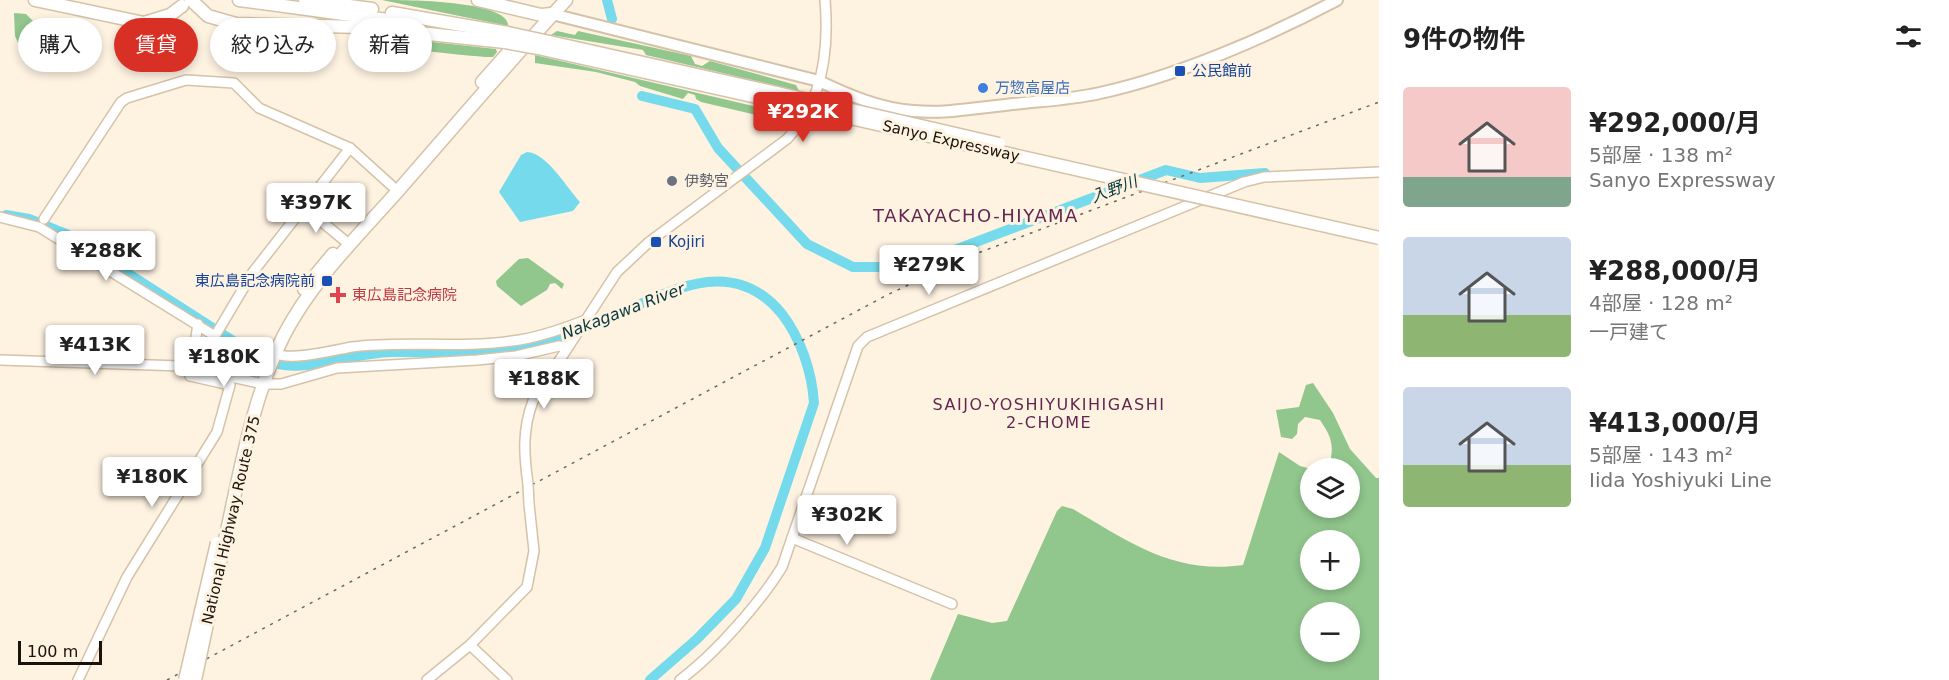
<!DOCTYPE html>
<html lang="ja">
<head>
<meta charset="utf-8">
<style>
  body { margin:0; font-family:"DejaVu Sans","Noto Sans JP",sans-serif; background:#f2f2f2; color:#222; height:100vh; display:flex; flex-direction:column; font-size:22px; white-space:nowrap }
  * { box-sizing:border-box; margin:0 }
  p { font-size:20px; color:#767676 }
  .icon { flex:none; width:33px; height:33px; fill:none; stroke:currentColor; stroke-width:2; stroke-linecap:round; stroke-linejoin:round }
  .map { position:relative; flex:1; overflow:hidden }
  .details { display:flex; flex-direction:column; background:#fff; width:570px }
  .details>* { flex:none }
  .hud { position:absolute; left:18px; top:18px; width:570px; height:54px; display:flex; gap:12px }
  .buttons { position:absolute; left:1300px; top:458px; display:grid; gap:12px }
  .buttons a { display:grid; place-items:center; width:60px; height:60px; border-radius:50%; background:#fff; box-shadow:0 3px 9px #0003; font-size:30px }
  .scale { position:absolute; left:18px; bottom:15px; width:84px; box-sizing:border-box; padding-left:6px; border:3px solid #1a1309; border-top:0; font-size:16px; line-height:21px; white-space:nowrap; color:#1a1309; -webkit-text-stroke:4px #fef2e1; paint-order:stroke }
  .price { position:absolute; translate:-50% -51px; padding:0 14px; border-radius:6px; background:#fff; color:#222; font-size:20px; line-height:39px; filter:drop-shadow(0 2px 3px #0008) }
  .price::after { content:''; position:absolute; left:50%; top:36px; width:18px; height:14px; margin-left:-9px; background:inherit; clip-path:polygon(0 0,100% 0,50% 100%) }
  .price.selected { background:#d93025; color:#fff }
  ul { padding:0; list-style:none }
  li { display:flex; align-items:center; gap:18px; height:150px; padding:0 24px }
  li span { display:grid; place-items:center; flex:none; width:168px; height:120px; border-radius:6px; color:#555 }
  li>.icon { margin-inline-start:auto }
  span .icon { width:72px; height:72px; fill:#fffc; stroke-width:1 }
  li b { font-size:26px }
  h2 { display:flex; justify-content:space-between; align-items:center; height:72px; padding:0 24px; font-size:26px }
  .pill { padding:0 21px; border-radius:27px; background:#fff; box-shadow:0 3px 9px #0003; font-size:21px; line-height:54px }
  .pill.selected { background:#d93025; color:#fff }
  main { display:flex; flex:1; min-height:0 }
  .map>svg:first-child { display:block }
  .forest { fill:#91c68d; fill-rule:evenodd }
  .water { fill:#75daeb }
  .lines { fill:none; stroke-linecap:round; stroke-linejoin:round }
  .river { stroke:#75daeb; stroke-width:10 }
  .secondary-casing { stroke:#d5c2a8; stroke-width:12 }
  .primary-casing { stroke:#d5c2a8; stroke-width:14 }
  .highway-casing { stroke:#d5c2a8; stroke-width:15 }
  .secondary { stroke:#fff; stroke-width:9 }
  .primary { stroke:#fff; stroke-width:10 }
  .highway { stroke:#fff; stroke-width:12 }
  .rail { stroke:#70675a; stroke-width:1.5; stroke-dasharray:3 6; stroke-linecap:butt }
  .secondary-bridge-casing { stroke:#d5c2a8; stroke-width:12; stroke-linecap:butt }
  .highway-bridge-casing { stroke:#d5c2a8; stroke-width:15; stroke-linecap:butt }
  .secondary-bridge { stroke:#fff; stroke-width:9 }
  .highway-bridge { stroke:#fff; stroke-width:12 }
  .transit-dot { fill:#1a4fb4; stroke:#fef2e1; stroke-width:2 }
  .shop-dot { fill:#3f7fe0; stroke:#fef2e1; stroke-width:2 }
  .worship-dot { fill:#6b7280; stroke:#fef2e1; stroke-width:2 }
  .health-dot { fill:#e0444e; stroke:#fef2e1; stroke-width:2 }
  .labels { text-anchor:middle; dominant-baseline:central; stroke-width:6; stroke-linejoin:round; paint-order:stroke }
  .transit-label { font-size:15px; fill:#164399; stroke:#fef2e1; text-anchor:start }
  .shop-label { font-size:15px; fill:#366cbe; stroke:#fef2e1; text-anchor:start }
  .street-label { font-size:15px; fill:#1a1309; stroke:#fef2e1 }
  .worship-label { font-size:15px; fill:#5b616d; stroke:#fef2e1; text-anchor:start }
  .health-label { font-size:15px; fill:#be3a42; stroke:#fef2e1; text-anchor:start }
  .water-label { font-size:16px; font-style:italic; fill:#073940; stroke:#fef2e1 }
  .neighbourhood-label { font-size:16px; letter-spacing:1.5px; fill:#612751; stroke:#fef2e1 }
  .quarter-label { font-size:18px; letter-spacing:1.5px; fill:#612751; stroke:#fef2e1 }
</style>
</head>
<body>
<main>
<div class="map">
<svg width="1379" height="680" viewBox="0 0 1379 680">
  <rect width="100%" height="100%" fill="#fef2e1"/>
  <g class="forest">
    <path d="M382 0C404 0 509 0 508 26Z"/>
    <polygon points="14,13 26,14 37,25 46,19 77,22 79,31 56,42 55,58 28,65 15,36"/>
    <polygon points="557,31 575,35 578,31 691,56 695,64 702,66 710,61 796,85 799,91 646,55 643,50 551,35"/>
    <path d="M369 35 496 49 497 52 493 57H485C465 55 378 49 369 35Z"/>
    <polygon points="535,55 775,111 794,115 791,120 778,120 701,102 696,99 695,95 688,93 683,99 640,86 635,82 596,72 535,63"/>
    <polygon points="528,258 564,284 562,289 555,283 550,284 547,290 521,306 497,286 496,281 519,259"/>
    <path d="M1313 383 1333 413 1350 449 1376 478H1379V680H930L958 614 992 623 1007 621 1057 511 1062 506 1073 509C1129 542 1175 575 1243 565L1279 452 1300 466 1311 469V507H1350V468H1329C1334 446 1333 439 1320 420L1305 417 1298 424 1297 434 1292 439 1281 437 1276 410 1299 407 1306 385ZM1311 540H1350V579H1311ZM1311 612H1350V651H1311Z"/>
  </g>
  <path class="water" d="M527 152C547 153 567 188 580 202L573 211 520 222 499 192 521 155Z"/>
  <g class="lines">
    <g class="river">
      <polyline points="607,0 612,19"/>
      <polyline points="642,96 695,109 718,148 807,244 853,267 879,267 939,256 1166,170 1200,178 1265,173"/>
      <path d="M6 215 29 219 68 235 258 357C266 360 275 364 284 365 320 369 354 353 391 352 442 351 491 358 541 344 567 336 592 326 617 315 673 289 734 255 782 314 801 339 812 372 814 403L765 548 736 599 697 639 650 680"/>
    </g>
    <g class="secondary-casing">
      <g id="secondary">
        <polyline points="304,207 344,240"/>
        <polyline points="0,217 39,227 215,336 253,272 350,148"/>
        <polyline points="44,219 121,102 127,98 186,80 234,83 259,108 350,148 392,186"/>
        <path d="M275 353C289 362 335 350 352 347 405 340 459 349 512 341 537 338 560 330 583 321"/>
        <polyline points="0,360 181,366 263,384 281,384 337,368 477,360 516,356 559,346 568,347"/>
        <path d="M528 484C524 455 522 430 533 401L617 272 649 242 787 139C823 103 829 48 825 0"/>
        <polyline points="792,538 952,604"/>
        <polyline points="470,645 507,680"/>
        <polyline points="78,680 127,577 217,432 230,385 190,376 198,324"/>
        <polyline points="427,680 470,645 527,587 534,551 529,504"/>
        <path d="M680 680C715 654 759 604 782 567L858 346 867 337 1244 182 1264 177 1379 172"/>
      </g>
    </g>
    <g class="primary-casing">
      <path id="primary" d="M552 14 819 81C848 95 881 109 914 111 944 114 975 108 1005 105 1036 101 1069 100 1100 93 1178 76 1267 37 1337 0"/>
    </g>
    <g class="highway-casing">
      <g id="highway">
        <polyline points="35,0 144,23 170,15 182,6"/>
        <polyline points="191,0 208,16 236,24 362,27 505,42"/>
        <polyline points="239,0 403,22"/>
        <polyline points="305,0 372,9"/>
        <polyline points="478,0 541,15 552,14"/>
        <polyline points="392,13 508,33"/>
        <polyline points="545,41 804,99"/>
        <polyline points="538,48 802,107"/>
        <polyline points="482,82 522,37"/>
        <polyline points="304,289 333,254"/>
        <path d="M224 544C240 474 251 400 284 335 312 281 357 237 397 192 453 128 508 63 566 0"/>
      </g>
    </g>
    <use href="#secondary" class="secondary"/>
    <use href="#primary" class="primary"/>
    <use href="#highway" class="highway"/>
    <polyline class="rail" points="167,680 887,295 970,256 1379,102"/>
    <g class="secondary-bridge-casing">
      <polyline id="secondary-bridge" points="528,484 529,504"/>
    </g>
    <g class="highway-bridge-casing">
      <g id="highway-bridge">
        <polyline points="508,33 545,41"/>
        <polyline points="505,42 538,48"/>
        <polyline points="804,99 999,144"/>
        <polyline points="802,107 1379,238"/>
        <polyline points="185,680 217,543"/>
        <polyline points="195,680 223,549"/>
      </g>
    </g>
    <use href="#secondary-bridge" class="secondary-bridge"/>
    <use href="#highway-bridge" class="highway-bridge"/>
  </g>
  <g class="transit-dot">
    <rect x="1174" y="65" width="12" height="12" rx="3"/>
    <rect x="650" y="236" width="12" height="12" rx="3"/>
    <rect x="321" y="275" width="12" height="12" rx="3"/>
  </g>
  <circle class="shop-dot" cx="983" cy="88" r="6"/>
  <circle class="worship-dot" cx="672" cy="181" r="6"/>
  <path class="health-dot" d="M335 286h6v6h6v6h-6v6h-6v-6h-6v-6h6z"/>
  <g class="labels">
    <g class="transit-label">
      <text x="1192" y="71">公民館前</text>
      <text x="668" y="242">Kojiri</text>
      <text x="315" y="281" text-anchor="end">東広島記念病院前</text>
    </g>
    <g class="shop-label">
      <text x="995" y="88">万惣高屋店</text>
    </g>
    <g class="street-label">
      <text transform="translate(951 141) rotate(13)">Sanyo Expressway</text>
      <text transform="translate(231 520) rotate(-77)">National Highway Route 375</text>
    </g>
    <g class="worship-label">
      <text x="684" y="181">伊勢宮</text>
    </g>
    <g class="health-label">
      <text x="352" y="295">東広島記念病院</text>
    </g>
    <g class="water-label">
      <text transform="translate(1114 189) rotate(-21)">入野川</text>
      <text transform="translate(623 311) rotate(-21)">Nakagawa River</text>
    </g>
    <g class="neighbourhood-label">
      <text x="1049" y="404">SAIJO-YOSHIYUKIHIGASHI<tspan x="1049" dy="18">2-CHOME</tspan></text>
    </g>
    <g class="quarter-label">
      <text x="976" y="215">TAKAYACHO-HIYAMA</text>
    </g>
  </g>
</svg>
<div class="buttons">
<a><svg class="icon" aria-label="layers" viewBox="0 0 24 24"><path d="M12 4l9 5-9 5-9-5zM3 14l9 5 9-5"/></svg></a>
<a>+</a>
<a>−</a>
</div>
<div class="scale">100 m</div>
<b class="price selected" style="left:803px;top:143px">¥292K</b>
<b class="price" style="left:316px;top:234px">¥397K</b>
<b class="price" style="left:106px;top:282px">¥288K</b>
<b class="price" style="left:929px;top:296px">¥279K</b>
<b class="price" style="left:95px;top:376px">¥413K</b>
<b class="price" style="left:224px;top:388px">¥180K</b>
<b class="price" style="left:544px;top:410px">¥188K</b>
<b class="price" style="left:152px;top:508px">¥180K</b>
<b class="price" style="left:847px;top:546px">¥302K</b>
<div class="hud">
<a class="pill">購入</a>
<a class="pill selected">賃貸</a>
<a class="pill">絞り込み</a>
<a class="pill">新着</a>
</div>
</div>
<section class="details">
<h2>9件の物件<svg class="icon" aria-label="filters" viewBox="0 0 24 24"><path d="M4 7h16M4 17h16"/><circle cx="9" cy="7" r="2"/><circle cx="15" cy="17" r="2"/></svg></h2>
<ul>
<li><span style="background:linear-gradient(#f6c9c9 75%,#7fa58c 0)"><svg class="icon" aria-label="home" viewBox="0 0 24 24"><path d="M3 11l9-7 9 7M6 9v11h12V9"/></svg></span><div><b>¥292,000/月</b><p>5部屋 · 138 m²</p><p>Sanyo Expressway</p></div></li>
<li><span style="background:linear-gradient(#c9d6e8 65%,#8fb573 0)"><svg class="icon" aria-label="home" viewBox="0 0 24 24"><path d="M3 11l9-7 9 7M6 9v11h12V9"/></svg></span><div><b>¥288,000/月</b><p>4部屋 · 128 m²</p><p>一戸建て</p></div></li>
<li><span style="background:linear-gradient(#c9d6e8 65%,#8fb573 0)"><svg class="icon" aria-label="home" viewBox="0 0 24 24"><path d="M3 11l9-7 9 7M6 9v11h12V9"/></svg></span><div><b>¥413,000/月</b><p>5部屋 · 143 m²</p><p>Iida Yoshiyuki Line</p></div></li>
</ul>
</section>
</main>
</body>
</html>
